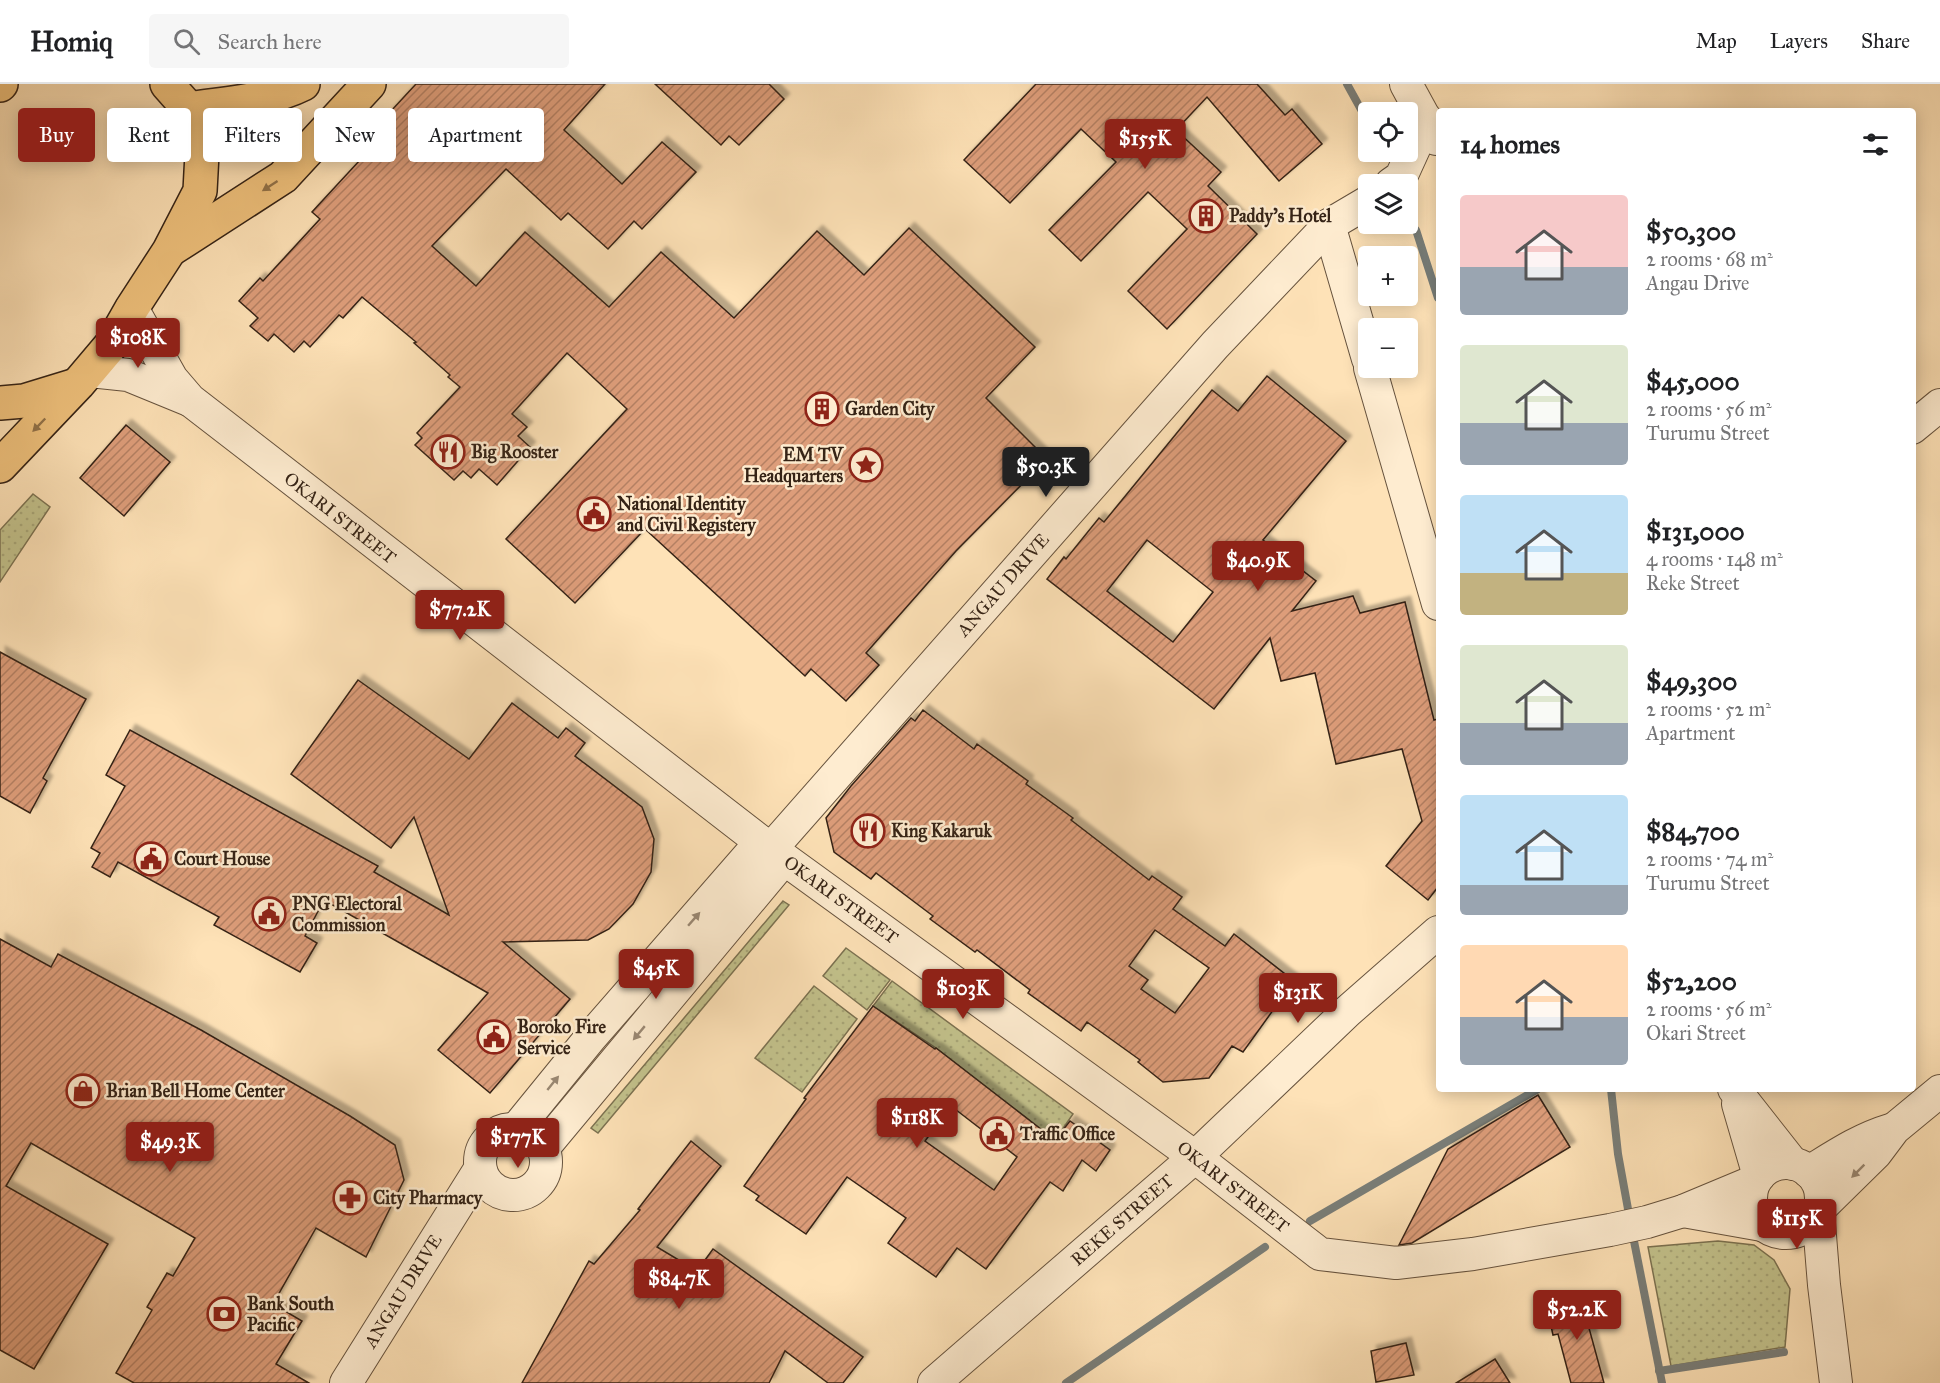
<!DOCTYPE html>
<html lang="en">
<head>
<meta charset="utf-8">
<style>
  body { margin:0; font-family:"IM FELL Great Primer",serif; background:#f6f6f6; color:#202124; height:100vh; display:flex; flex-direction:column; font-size:22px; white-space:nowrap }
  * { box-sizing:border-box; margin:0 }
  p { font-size:20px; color:#757577 }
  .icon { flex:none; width:33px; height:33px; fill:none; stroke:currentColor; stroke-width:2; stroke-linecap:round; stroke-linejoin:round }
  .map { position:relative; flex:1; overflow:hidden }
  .drawer { position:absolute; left:1436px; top:24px; width:480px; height:984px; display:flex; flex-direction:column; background:#fff; border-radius:6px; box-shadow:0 3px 15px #0003 }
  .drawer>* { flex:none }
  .hud { position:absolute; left:18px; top:24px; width:570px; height:54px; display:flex; gap:12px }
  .buttons { position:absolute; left:1358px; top:18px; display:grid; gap:12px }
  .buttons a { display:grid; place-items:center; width:60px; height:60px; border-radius:6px; background:#fff; box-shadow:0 3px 15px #0003; font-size:30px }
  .price { position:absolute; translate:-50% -51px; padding:0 14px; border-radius:6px; background:#8f2418; color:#fff; font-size:20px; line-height:39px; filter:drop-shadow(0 2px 3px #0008) }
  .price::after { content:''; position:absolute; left:50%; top:36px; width:18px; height:14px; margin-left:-9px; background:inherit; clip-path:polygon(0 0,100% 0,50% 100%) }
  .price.current { background:#222; color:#fff }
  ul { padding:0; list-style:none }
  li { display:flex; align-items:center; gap:18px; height:150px; padding:0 24px }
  li span { display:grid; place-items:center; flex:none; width:168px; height:120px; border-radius:6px; color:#555 }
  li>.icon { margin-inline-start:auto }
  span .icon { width:72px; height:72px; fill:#fffc; stroke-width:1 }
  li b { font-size:26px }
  h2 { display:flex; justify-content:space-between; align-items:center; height:72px; padding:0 24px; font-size:26px }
  .chip { padding:0 21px; border-radius:6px; background:#fff; box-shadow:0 3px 15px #0003; font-size:21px; line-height:54px }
  .chip.current { background:#8f2418; color:#fff }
  header { display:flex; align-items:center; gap:36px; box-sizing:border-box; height:84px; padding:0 30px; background:#fff; border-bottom:2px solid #e0e0e0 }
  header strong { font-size:28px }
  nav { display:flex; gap:33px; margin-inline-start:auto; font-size:21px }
  .search { width:420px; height:54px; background:#f6f6f6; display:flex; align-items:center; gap:15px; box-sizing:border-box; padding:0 21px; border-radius:6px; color:#757577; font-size:22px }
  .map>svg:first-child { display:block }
  .grass { fill:url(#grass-dots); stroke:#7c7251; stroke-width:1.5 }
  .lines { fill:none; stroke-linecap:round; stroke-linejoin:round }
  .stream { stroke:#797e79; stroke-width:8 }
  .building { fill:url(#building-hatch); stroke:#352316; stroke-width:1.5; fill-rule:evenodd; filter:url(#shadow) }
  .minor-casing { stroke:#67533e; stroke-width:34 }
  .highway-casing { stroke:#352316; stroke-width:36 }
  .minor { stroke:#feecd0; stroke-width:32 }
  .highway { stroke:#efc17c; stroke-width:33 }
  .oneway { fill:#927249 }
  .oneway2 { fill:#9a8873 }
  .labels { text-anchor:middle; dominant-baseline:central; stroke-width:5; stroke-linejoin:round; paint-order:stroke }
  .poi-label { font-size:18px; font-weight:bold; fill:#352316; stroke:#feecd0; text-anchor:start }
  .street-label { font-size:18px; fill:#352316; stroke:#feecd0 }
</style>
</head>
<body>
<header>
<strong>Homiq</strong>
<div class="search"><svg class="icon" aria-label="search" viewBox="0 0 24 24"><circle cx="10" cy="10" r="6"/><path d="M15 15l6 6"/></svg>Search here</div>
<nav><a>Map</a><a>Layers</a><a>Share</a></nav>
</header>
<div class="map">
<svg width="1940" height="1299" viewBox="0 0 1940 1299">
  <defs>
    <pattern id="grass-dots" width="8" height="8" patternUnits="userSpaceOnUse" patternTransform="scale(1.5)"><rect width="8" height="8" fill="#c3c28c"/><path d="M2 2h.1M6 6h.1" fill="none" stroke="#a8a678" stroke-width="1.8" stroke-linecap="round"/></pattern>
    <pattern id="building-hatch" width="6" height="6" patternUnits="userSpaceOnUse" patternTransform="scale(1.5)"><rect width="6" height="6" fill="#dd9d7a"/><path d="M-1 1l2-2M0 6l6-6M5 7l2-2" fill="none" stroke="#b48063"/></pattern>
    <filter id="shadow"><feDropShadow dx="5.5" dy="-5.5" stdDeviation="1.5" flood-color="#0004"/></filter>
  </defs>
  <rect width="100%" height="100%" fill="#fee2b7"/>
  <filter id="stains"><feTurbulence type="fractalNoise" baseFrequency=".00333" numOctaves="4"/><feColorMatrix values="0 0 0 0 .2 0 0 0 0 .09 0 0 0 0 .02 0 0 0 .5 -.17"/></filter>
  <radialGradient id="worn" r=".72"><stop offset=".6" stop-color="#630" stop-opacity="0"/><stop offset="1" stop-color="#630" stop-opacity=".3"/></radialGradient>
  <g class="grass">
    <polygon points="33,410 50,423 0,498 0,446"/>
    <polygon points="783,817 789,821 598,1049 591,1044"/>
    <polygon points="846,864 890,896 867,926 823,892"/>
    <polygon points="892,897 1073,1030 1055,1056 936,964 873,922"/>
    <polygon points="814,902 857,935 802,1008 755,974"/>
    <polygon points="1718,1157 1754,1161 1774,1176 1790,1205 1785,1263 1671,1282 1648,1163"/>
  </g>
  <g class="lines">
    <g class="stream">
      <polyline points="1347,0 1368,38"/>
      <polyline points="1416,146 1438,214"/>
      <polyline points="1611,1005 1618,1070 1630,1136"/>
      <polyline points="1310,1137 1538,1005"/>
      <polyline points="1632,1147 1662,1299"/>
      <polyline points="1659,1287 1784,1268"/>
      <polyline points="1066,1299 1265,1163"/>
    </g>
  </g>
  <g class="building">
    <polygon points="416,0 605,0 564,46 622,100 662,58 696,88 642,145 634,137 608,165 568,129 561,136 506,85 432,162 476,202 525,148 609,223 661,168 734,234 817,147 864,191 909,144 1035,263 986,314 1047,375 956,467 866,569 879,581 846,617 811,585 805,592 645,445 575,519 506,455 627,325 567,269 512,330 527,343 518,352 530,363 497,401 479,385 471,394 463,387 454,396 415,361 422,354 417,349 460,303 448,293 450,291 414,259 416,258 362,213 343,234 339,231 310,263 304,257 294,268 274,250 268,257 250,242 258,234 239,217 260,194 263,197 320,135 312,128 361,75 352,69"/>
    <polygon points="655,0 769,0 784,15 739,61 729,52 721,61"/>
    <polygon points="1036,0 1257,0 1285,31 1292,25 1322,60 1279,97 1207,13 1176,46 1221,88 1208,102 1257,150 1167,245 1128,207 1187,145 1148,108 1081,177 1049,146 1116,78 1081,45 1010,119 964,76"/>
    <path d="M1267 292 1346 357 1263 456 1316 497 1292 527 1353 512 1360 529 1405 518 1434 636 1438 635V803L1428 816 1386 782 1422 737 1402 665 1336 680 1315 589 1281 597 1270 554 1214 625 1047 495 1064 473 1066 475 1099 434 1104 438 1212 306 1238 327ZM1147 456 1213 508 1173 558 1107 507Z"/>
    <polygon points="126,341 170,378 124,432 80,394"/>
    <polygon points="0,568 86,615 43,694 47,697 30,729 0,712"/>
    <polygon points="358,596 469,675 512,619 558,654 566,644 585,659 575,672 642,723 654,755 651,788 633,820 609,845 588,856 503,858 570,915 490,1009 438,966 488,909 446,885 324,816 305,852 317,859 300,888 214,841 219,833 118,778 110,793 92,783 100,769 91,764 125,702 106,691 130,646 378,782 374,788 449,831 414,733 391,764 291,690"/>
    <path d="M923 626 974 665 977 660 1028 697 1026 700 1073 734 1071 736 1149 796 1152 792 1182 813 1173 825 1225 862 1234 850 1294 897 1243 968 1232 962 1209 994 1163 998 1138 978 1140 976 1087 938 1081 947 1028 909 1030 906 977 866 975 868 930 835 933 832 876 789 871 795 834 768 826 734 851 702 911 634 915 637ZM1155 846 1209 884 1175 929 1141 905 1148 896 1129 882Z"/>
    <polygon points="0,855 51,883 58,870 201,946 350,1032 395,1061 404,1096 366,1173 316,1144 273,1220 302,1237 276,1280 309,1299 134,1299 116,1289 152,1226 147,1223 167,1189 173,1192 195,1154 31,1059 6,1102 108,1160 34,1285 0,1266"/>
    <path d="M873 922 935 965 936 964 1055 1056 1070 1037 1110 1066 1096 1087 1082 1076 1063 1107 1050 1098 986 1185 957 1164 936 1193 888 1159 906 1134 847 1093 806 1150 756 1116 759 1112 744 1102 806 1015 804 1014ZM951 1022 1017 1073 994 1106 925 1057Z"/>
    <polygon points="1538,1011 1570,1063 1412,1159 1399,1161 1448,1065"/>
    <polygon points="691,1057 721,1082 657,1163 697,1187 713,1165 863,1273 843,1299 828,1299 785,1267 769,1299 522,1299 589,1177 594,1180 640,1126 638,1125"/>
    <polygon points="1587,1216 1593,1244 1589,1244 1604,1299 1571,1299 1558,1250 1553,1251 1547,1224"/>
    <polygon points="1406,1259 1414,1291 1376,1298 1371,1267"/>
    <polygon points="1495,1275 1510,1299 1456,1299"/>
  </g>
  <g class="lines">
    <g class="minor-casing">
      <g id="minor">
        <polyline points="1406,0 1436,55"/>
        <polyline points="1391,100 1401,93 1427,36"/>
        <polyline points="1329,141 1368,275"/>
        <polyline points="132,224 172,295 190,316 761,758 1195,1073 1320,1170 1396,1179 1473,1170 1610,1146 1647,1138 1683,1127 1755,1097"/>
        <polyline points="1370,284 1438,520"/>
        <polyline points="90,287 128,291 189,316"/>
        <polyline points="1912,344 1940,321"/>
        <polyline points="771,765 1215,261 1329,141 1368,118"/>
        <polyline points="1734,1005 1793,1080"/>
        <polyline points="1738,1020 1759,1092"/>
        <polyline points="517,1044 591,953 761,758"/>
        <circle cx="513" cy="1078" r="33"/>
        <polyline points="544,1063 784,775"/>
        <circle cx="1786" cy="1114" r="35"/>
        <path d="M1809 1088C1835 1072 1860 1055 1890 1046"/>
        <polyline points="1819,1125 1876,1069 1894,1045 1940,1007"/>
        <polyline points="1683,1127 1762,1141"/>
        <polyline points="1818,1127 1824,1201 1836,1299"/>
        <polyline points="346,1299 480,1085"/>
        <polyline points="934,1299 1195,1073 1348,927 1438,848"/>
      </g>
    </g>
    <g class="highway-casing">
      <g id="highway">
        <polyline points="0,1 1,0"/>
        <path d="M189 25C227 19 269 17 303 0"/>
        <polyline points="173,164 283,93 369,0"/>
        <polyline points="0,319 24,317 73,302"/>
        <polyline points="0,382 78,300 111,261 132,224 169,167 200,107 203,51 189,25 167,0"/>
      </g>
    </g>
    <use href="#minor" class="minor"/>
    <use href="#highway" class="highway"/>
  </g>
  <defs><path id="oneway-solid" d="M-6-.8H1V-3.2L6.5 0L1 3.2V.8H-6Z" transform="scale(1.5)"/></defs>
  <g class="oneway">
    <use href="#oneway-solid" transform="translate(270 102) rotate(147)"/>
    <use href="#oneway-solid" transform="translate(39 341) rotate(134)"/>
  </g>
  <g class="oneway2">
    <use href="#oneway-solid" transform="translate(694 835) rotate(-49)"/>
    <use href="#oneway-solid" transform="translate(639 949) rotate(130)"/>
    <use href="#oneway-solid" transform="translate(553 999) rotate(-51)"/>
    <use href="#oneway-solid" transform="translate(1858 1087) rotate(135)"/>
  </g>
  <defs>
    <g id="building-ring" transform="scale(1.725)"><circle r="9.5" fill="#feecd0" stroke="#8f2418" stroke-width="1.5"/><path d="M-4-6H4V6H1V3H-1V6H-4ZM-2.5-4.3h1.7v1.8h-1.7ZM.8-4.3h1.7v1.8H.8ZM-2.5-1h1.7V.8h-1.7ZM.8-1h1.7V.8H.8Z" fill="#8f2418"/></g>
    <g id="restaurant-ring" transform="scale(1.725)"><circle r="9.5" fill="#feecd0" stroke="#8f2418" stroke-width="1.5"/><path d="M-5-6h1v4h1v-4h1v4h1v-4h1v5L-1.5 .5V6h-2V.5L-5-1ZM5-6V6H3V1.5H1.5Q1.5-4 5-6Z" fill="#8f2418"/></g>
    <g id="sight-ring" transform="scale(1.725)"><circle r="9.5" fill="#feecd0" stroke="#8f2418" stroke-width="1.5"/><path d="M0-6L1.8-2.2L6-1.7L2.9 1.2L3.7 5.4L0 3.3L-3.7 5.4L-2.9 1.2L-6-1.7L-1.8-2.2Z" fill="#8f2418"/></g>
    <g id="civic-ring" transform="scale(1.725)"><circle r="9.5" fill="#feecd0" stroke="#8f2418" stroke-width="1.5"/><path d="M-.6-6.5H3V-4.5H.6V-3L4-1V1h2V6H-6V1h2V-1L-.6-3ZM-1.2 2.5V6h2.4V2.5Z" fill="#8f2418"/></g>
    <g id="shop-ring" transform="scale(1.725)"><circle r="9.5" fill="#feecd0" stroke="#8f2418" stroke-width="1.5"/><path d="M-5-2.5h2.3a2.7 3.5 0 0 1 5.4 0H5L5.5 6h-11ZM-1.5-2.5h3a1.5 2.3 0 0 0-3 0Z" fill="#8f2418"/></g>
    <g id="pharmacy-ring" transform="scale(1.725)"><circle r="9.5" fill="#feecd0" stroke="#8f2418" stroke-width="1.5"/><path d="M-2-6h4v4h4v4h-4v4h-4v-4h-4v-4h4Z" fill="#8f2418"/></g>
    <g id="bank-ring" transform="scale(1.725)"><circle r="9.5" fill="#feecd0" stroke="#8f2418" stroke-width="1.5"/><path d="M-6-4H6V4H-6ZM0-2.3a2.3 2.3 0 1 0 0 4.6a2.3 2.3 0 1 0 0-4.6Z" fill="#8f2418"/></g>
  </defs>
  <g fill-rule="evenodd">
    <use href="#building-ring" x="1206" y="132"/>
    <use href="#building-ring" x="822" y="325"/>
    <use href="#restaurant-ring" x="448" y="368"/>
    <use href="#sight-ring" x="866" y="381"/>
    <use href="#civic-ring" x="594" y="430"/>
    <use href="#restaurant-ring" x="868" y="747"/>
    <use href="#civic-ring" x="151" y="775"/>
    <use href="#civic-ring" x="269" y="830"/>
    <use href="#civic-ring" x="494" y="953"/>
    <use href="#shop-ring" x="83" y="1007"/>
    <use href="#civic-ring" x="997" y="1050"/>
    <use href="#pharmacy-ring" x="350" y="1114"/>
    <use href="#bank-ring" x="224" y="1230"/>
  </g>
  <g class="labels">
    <g class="poi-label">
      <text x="1229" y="132">Paddy's Hotel</text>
      <text x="845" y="325">Garden City</text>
      <text x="471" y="368">Big Rooster</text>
      <text x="843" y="371" text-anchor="end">EM TV<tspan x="843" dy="21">Headquarters</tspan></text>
      <text x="617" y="420">National Identity<tspan x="617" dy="21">and Civil Registery</tspan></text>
      <text x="891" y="747">King Kakaruk</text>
      <text x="174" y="775">Court House</text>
      <text x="292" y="820">PNG Electoral<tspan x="292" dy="21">Commission</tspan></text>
      <text x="517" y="943">Boroko Fire<tspan x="517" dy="21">Service</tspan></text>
      <text x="106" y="1007">Brian Bell Home Center</text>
      <text x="1020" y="1050">Traffic Office</text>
      <text x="373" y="1114">City Pharmacy</text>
      <text x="247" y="1220">Bank South<tspan x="247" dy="21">Pacific</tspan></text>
    </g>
    <g class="street-label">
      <text transform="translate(340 434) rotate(38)">OKARI STREET</text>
      <text transform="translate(1003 501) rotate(-49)">ANGAU DRIVE</text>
      <text transform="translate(841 816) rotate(36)">OKARI STREET</text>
      <text transform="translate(1233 1103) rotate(38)">OKARI STREET</text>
      <text transform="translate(1122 1136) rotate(-41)">REKE STREET</text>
      <text transform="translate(403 1207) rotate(-58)">ANGAU DRIVE</text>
    </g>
  </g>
  <rect width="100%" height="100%" filter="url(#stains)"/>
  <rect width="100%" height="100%" fill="url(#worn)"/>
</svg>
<div class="buttons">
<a><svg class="icon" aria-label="locate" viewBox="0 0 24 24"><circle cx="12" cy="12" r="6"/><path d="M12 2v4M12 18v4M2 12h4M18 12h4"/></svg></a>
<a><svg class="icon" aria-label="layers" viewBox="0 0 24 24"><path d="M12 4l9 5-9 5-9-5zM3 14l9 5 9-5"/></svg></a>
<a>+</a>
<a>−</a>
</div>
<b class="price" style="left:1145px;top:86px">$155K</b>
<b class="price" style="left:138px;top:285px">$108K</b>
<b class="price current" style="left:1046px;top:414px">$50.3K</b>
<b class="price" style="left:1258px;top:508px">$40.9K</b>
<b class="price" style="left:460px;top:557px">$77.2K</b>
<b class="price" style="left:656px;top:916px">$45K</b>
<b class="price" style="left:963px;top:936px">$103K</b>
<b class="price" style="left:1298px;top:940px">$131K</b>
<b class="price" style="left:917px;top:1065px">$118K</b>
<b class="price" style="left:518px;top:1085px">$177K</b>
<b class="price" style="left:170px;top:1089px">$49.3K</b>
<b class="price" style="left:1797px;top:1166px">$115K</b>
<b class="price" style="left:679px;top:1226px">$84.7K</b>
<b class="price" style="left:1577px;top:1257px">$52.2K</b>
<div class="hud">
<a class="chip current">Buy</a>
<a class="chip">Rent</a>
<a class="chip">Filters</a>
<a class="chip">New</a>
<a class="chip">Apartment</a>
</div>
<section class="drawer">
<h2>14 homes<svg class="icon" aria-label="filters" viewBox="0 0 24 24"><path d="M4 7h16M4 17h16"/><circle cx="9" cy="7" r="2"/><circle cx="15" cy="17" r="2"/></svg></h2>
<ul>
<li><span style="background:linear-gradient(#f6c9c9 60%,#9aa5b1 0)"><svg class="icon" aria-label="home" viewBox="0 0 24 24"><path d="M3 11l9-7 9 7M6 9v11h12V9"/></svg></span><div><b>$50,300</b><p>2 rooms · 68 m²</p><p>Angau Drive</p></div></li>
<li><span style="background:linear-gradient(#dfe7d0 65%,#9aa5b1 0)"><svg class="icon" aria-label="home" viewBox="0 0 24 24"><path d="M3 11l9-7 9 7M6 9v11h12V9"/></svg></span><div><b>$45,000</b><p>2 rooms · 56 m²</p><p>Turumu Street</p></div></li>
<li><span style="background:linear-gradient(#bfe0f5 65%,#c2b280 0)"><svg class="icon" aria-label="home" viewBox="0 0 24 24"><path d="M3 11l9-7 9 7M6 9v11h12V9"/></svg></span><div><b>$131,000</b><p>4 rooms · 148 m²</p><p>Reke Street</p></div></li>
<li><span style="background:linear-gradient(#dfe7d0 65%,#9aa5b1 0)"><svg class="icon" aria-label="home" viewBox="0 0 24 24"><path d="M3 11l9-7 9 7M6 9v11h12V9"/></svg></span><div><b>$49,300</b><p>2 rooms · 52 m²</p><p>Apartment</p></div></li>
<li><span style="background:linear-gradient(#bfe0f5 75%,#9aa5b1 0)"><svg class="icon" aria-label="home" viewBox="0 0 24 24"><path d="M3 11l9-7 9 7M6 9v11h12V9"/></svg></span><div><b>$84,700</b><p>2 rooms · 74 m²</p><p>Turumu Street</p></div></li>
<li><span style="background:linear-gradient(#ffd9b3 60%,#9aa5b1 0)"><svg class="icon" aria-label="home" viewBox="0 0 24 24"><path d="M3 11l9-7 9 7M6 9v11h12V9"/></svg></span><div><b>$52,200</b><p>2 rooms · 56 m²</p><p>Okari Street</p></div></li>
</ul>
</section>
</div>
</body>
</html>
